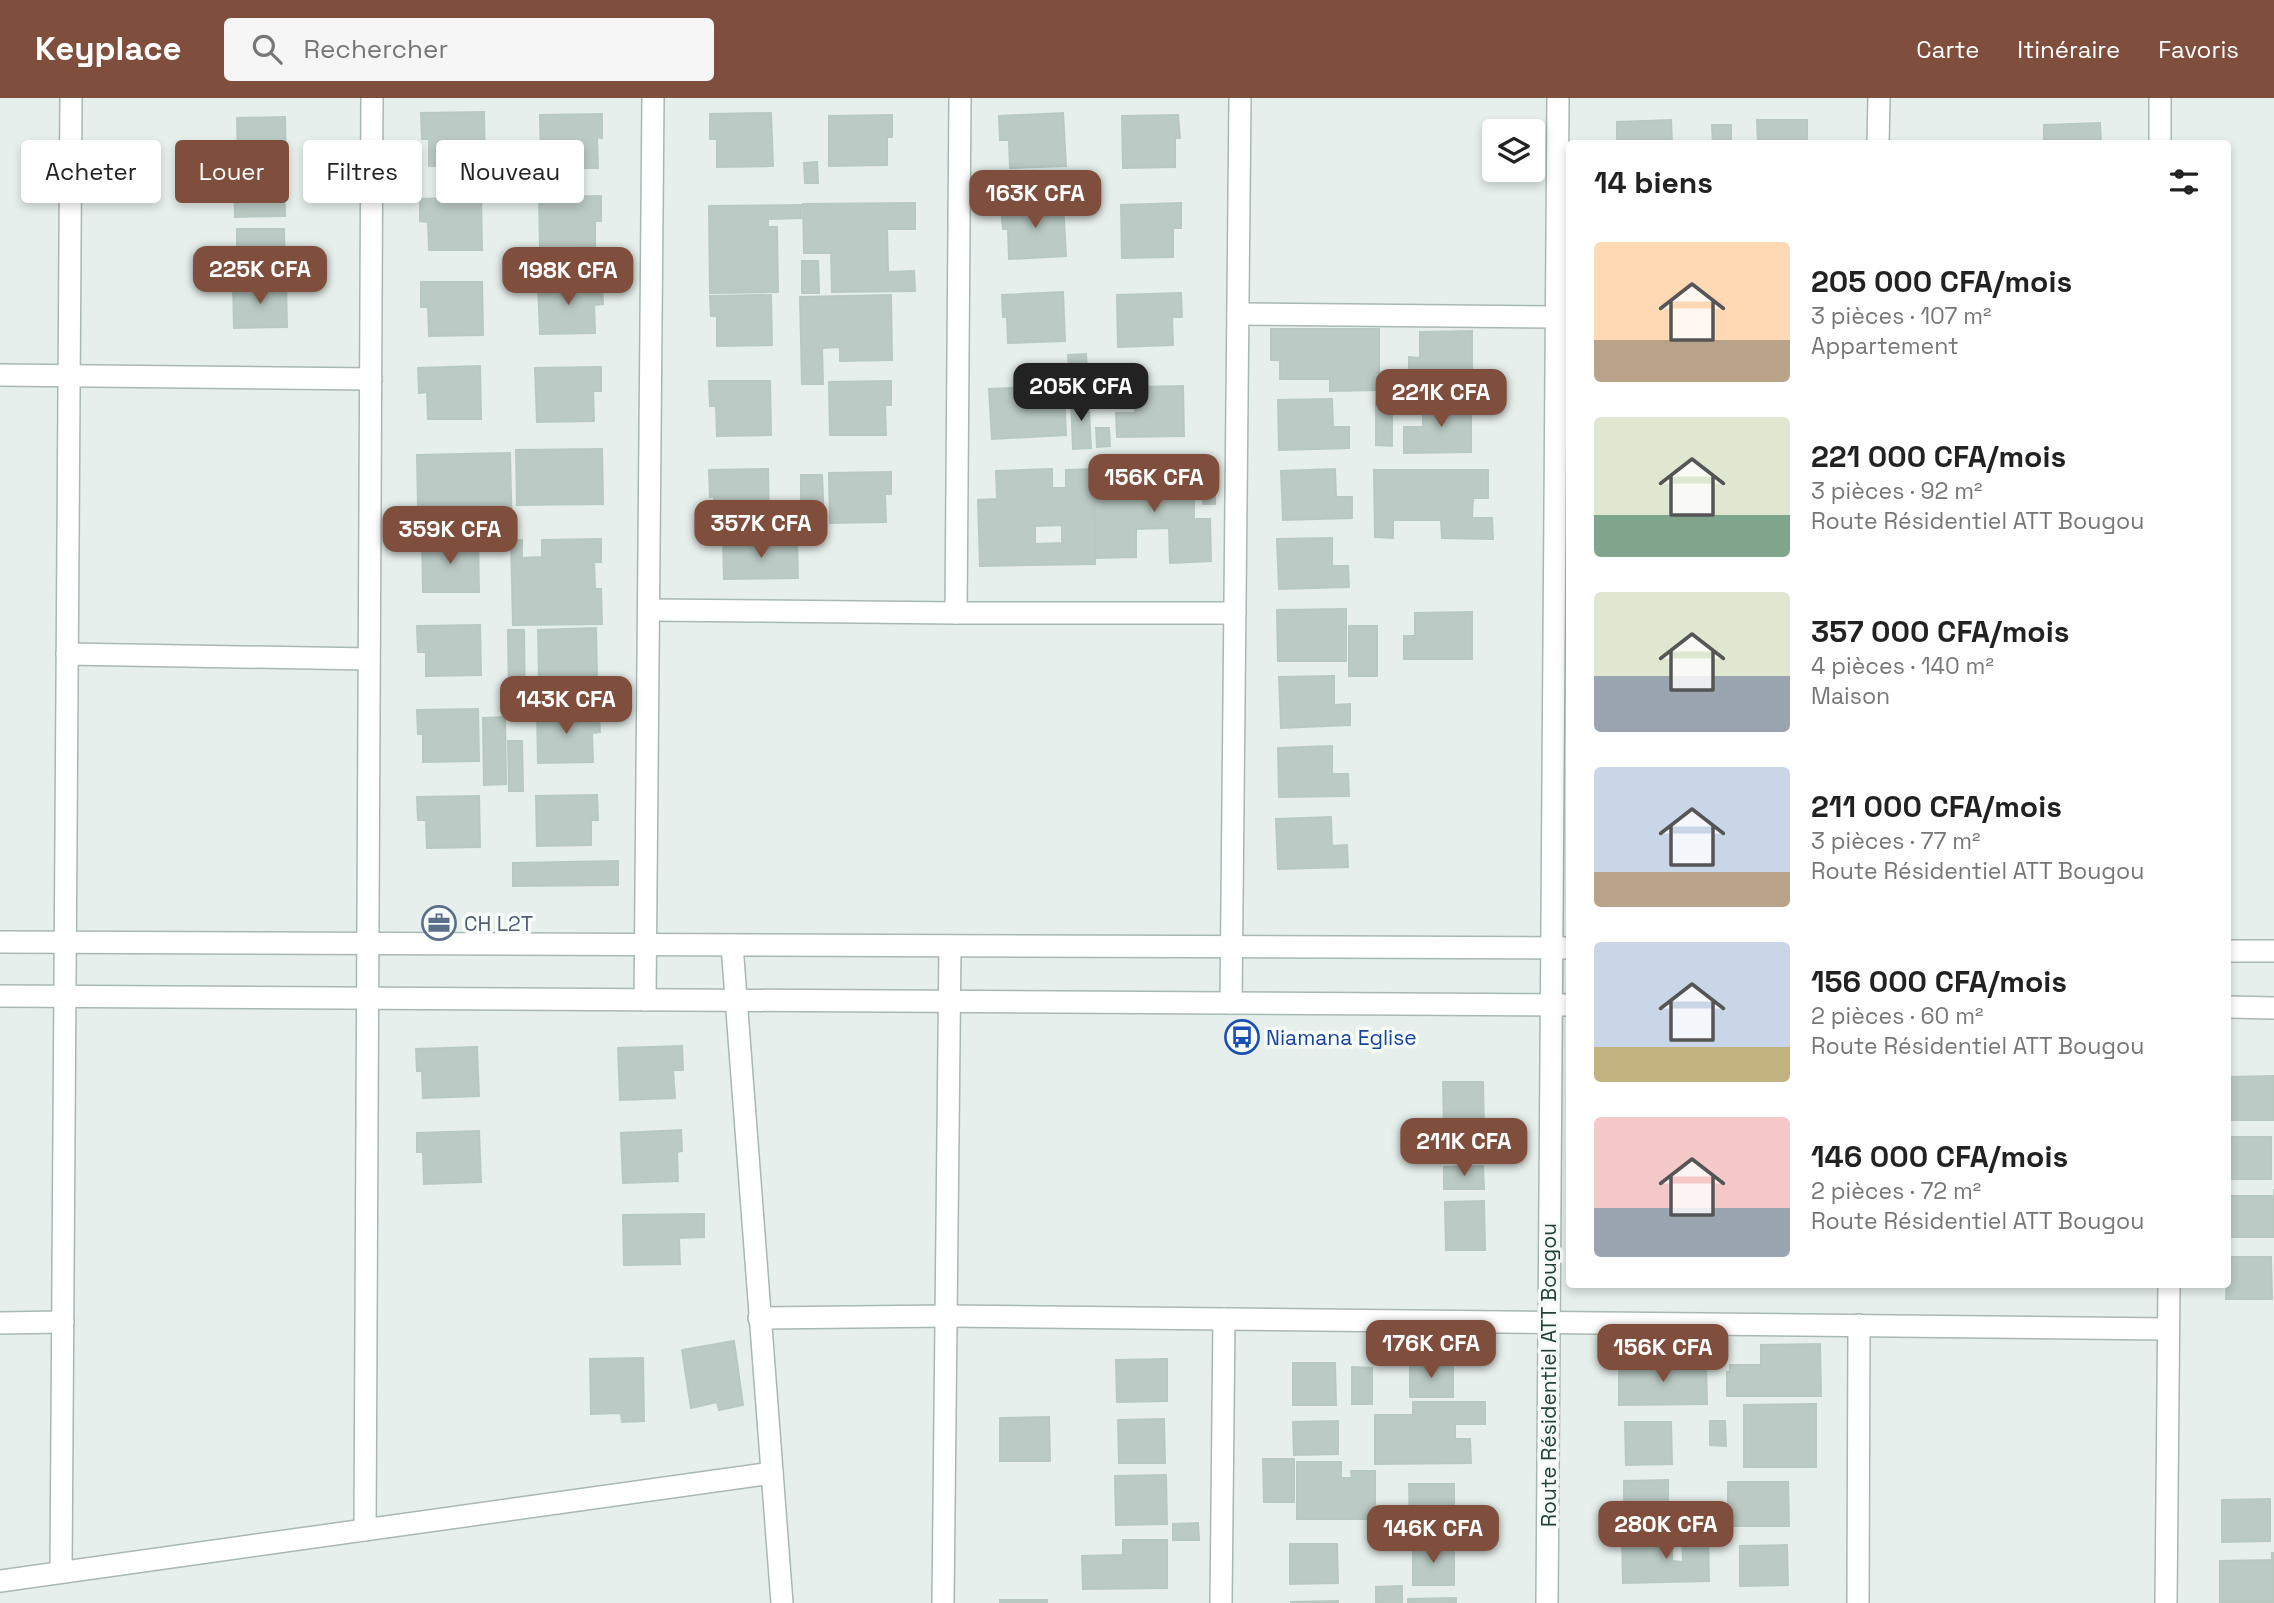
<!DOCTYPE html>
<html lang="fr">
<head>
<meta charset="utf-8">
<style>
  body { margin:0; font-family:"Space Grotesk",sans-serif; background:#f6f6f6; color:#222; height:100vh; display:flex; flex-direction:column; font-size:26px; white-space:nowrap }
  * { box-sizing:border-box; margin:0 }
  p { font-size:23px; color:#767676 }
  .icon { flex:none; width:38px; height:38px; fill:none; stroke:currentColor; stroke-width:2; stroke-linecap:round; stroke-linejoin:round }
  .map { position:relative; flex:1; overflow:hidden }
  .sheet { position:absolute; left:1566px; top:42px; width:665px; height:1148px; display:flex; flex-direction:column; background:#fff; border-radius:7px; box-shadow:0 4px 10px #0003 }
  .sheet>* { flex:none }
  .hud { position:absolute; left:21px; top:42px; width:665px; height:63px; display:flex; gap:14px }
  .tools { position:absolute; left:1482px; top:21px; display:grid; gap:14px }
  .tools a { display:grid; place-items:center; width:63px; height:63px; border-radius:7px; background:#fff; box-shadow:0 4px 10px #0003; font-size:35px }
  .price { position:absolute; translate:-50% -60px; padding:0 16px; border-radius:14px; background:#804e3d; color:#fff; font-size:23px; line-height:46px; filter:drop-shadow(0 2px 4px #0008) }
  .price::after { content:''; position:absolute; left:50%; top:42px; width:21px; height:16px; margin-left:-10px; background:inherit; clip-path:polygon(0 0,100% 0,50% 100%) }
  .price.active { background:#222; color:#fff }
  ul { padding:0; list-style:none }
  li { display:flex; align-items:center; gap:21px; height:175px; padding:0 28px }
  li span { display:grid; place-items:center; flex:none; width:196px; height:140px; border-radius:7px; color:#555 }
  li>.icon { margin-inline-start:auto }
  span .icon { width:84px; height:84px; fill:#fffc; stroke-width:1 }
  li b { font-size:30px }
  h2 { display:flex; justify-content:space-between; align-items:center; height:84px; padding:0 28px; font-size:30px }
  .tag { padding:0 24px; border-radius:7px; background:#fff; box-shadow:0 4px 10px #0003; font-size:24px; line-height:63px }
  .tag.active { background:#804e3d; color:#fff }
  header { display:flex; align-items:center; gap:42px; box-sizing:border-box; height:98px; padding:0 35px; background:#804e3d; color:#fff }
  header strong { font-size:33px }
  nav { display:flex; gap:38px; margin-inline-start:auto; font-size:24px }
  .search { width:490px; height:63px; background:#f6f6f6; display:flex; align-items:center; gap:18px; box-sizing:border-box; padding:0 24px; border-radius:7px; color:#767676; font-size:26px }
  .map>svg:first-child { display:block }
  .building { fill:#bbcac4; stroke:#b8c9c2; stroke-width:2; fill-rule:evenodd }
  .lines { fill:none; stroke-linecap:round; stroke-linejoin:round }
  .minor-casing { stroke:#a8b8b2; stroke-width:24 }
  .minor { stroke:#fff; stroke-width:21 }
  .labels { text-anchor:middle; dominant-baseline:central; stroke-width:7; stroke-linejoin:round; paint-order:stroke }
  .service-label { font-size:21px; fill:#4e5e75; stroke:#f7fbf9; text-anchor:start }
  .transit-label { font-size:21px; fill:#164399; stroke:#f7fbf9; text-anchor:start }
  .street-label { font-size:21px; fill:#24423a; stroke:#f7fbf9 }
</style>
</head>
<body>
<header>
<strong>Keyplace</strong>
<div class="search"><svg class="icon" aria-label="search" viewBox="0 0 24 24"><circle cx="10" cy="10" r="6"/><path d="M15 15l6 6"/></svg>Rechercher</div>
<nav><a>Carte</a><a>Itinéraire</a><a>Favoris</a></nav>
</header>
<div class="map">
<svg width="2274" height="1505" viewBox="0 0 2274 1505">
  <rect width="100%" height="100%" fill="#e6efeb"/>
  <g class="building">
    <polygon points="484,14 485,67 429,68 429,41 422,41 421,15"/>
    <polygon points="771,15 773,68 717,69 717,41 710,41 710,16"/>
    <polygon points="1063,15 1066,68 1010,70 1009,42 1000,42 999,18"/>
    <polygon points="602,16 602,40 597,39 598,70 541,70 540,17"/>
    <polygon points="892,17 892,39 887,39 887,67 829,68 829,18"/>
    <polygon points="1178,17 1180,40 1175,40 1175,69 1123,70 1122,18"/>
    <polygon points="285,19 286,64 238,65 237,20"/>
    <polygon points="1671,22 1672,46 1617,46 1617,24"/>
    <polygon points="1757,22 1807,22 1807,46 1758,46"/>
    <polygon points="2100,25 2101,46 2044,46 2044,27"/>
    <polygon points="1712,27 1731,27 1731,46 1713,46"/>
    <polygon points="817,64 818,85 805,85 804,65"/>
    <polygon points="284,76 285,118 235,119 234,77"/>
    <polygon points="601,98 601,123 595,123 595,149 540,150 539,99"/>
    <polygon points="481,99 482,152 429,152 428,124 420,123 420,101"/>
    <polygon points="915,105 915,131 887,131 888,174 914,173 915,193 832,194 831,155 804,155 803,106"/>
    <polygon points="1063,105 1066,158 1009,161 1008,131 1003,131 1001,108"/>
    <polygon points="1181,105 1181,130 1173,130 1173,159 1122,160 1121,107"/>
    <polygon points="801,107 801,120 768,121 768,129 777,129 778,194 710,195 709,108"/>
    <polygon points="237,131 284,131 285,174 237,174"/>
    <polygon points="802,163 818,163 819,195 802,195"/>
    <polygon points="421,184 482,184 483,237 429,238 428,209 421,209"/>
    <polygon points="286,185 287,229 234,230 233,186"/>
    <polygon points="538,185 602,185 603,206 594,207 595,235 540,236"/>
    <polygon points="1063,194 1065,243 1008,245 1007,219 1003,219 1002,197"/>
    <polygon points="1181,195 1182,219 1172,219 1173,247 1118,249 1117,197"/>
    <polygon points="771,197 772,247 717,248 717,218 711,218 710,198"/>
    <polygon points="891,197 892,262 840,263 840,249 822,250 823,286 802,286 800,199"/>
    <polygon points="1271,231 1379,231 1379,292 1330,293 1330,281 1280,281 1280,262 1271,262"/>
    <polygon points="1472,233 1472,283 1409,282 1409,259 1420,260 1420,234"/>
    <polygon points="1086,256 1088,286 1070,286 1068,257"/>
    <polygon points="480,268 481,321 428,321 427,294 419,295 418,270"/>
    <polygon points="601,269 601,293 593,293 594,323 537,324 535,270"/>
    <polygon points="709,283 770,283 771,337 717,338 716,308 710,308"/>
    <polygon points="891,283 891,307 885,307 886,337 830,337 829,284"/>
    <polygon points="1064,288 1066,337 992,341 989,291"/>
    <polygon points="1183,288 1184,338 1117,339 1116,315 1135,315 1134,289"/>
    <polygon points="1088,298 1091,350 1073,351 1071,299"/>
    <polygon points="1332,301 1333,329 1349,329 1349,350 1279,352 1278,302"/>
    <polygon points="1423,303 1471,303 1471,354 1404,355 1404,329 1423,329"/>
    <polygon points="1376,304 1392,304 1392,348 1376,347"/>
    <polygon points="1096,330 1109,330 1110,348 1097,349"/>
    <polygon points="602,351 603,406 517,407 516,352"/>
    <polygon points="510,355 512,440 470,440 469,421 479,421 478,407 418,408 417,357"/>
    <polygon points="768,371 769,426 715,427 714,398 710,399 709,372"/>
    <path d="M1052 371V390H1066V372L1093 371 1095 466 980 468 978 402 997 401 996 373ZM1062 427V445L1035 446V428Z"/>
    <polygon points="1335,371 1336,399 1352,399 1352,420 1283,422 1281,373"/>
    <polygon points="1374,372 1488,372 1488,400 1473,400 1472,420 1492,420 1493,441 1442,440 1441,422 1393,422 1393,440 1375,439"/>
    <polygon points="1204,373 1204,386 1215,386 1215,406 1203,406 1203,395 1194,395 1194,421 1210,421 1211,463 1170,465 1169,430 1136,431 1136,459 1096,460 1094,385 1133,384 1133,374"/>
    <polygon points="891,374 891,396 885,396 886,424 830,425 829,375"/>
    <polygon points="801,377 822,377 824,425 801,425"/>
    <polygon points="1332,440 1332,468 1348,468 1349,489 1279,491 1277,441"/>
    <polygon points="601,441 601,464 594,464 595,491 601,491 602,526 513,527 511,442 522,442 522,460 542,459 542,442"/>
    <polygon points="797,442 798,480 724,481 723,443"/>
    <polygon points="422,443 478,443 479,494 423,494"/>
    <polygon points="1346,511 1346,563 1278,563 1277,512"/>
    <polygon points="1472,514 1472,561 1404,561 1404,538 1415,538 1415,515"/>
    <polygon points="480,527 481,577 426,578 426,554 418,554 417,528"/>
    <rect x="1349" y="528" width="28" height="50"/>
    <polygon points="596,530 597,578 539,580 538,532"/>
    <polygon points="508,532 524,532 525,612 509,612"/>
    <polygon points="1334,578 1334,607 1350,606 1350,627 1281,630 1279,579"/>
    <polygon points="478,611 479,663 423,664 423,636 418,636 417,612"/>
    <polygon points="537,613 599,613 600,634 592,635 593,664 538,665"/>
    <polygon points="505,619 506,686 484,687 483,620"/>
    <polygon points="508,643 522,643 523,693 509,693"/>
    <polygon points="1332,648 1332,676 1348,676 1349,698 1279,699 1278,650"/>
    <polygon points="597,697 598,722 591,722 591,747 537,748 536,698"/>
    <polygon points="479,698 480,749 427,750 426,722 418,722 417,699"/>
    <polygon points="1331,719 1332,748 1347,747 1348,769 1278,771 1276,721"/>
    <polygon points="618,763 618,787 513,788 513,765"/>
    <polygon points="682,948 683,972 673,972 675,1000 620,1002 618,950"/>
    <polygon points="477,949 479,998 423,1000 422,973 417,973 416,951"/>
    <polygon points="2273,978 2273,1022 2228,1022 2228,979"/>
    <polygon points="1443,984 1483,984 1484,1033 1444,1034"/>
    <polygon points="681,1032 682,1053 677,1054 678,1083 623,1085 621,1035"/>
    <polygon points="479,1033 481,1084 424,1086 423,1054 417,1054 417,1035"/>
    <rect x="2228" y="1039" width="43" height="42"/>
    <polygon points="1483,1068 1484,1091 1444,1091 1444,1069"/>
    <polygon points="2274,1091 2274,1139 2228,1139 2228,1098 2274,1098"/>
    <polygon points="1484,1103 1485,1152 1446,1152 1445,1104"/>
    <polygon points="704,1116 704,1139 679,1140 680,1166 624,1167 623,1117"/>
    <polygon points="2228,1159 2271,1159 2272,1201 2226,1201"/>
    <polygon points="734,1243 743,1307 719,1312 717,1304 691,1310 682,1252"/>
    <polygon points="1820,1246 1821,1298 1727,1298 1727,1274 1730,1274 1730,1267 1761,1267 1761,1247"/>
    <polygon points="643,1260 644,1323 622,1324 621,1315 591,1316 590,1261"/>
    <polygon points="1167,1261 1167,1303 1117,1304 1116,1262"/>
    <polygon points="1410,1264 1453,1265 1453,1299 1410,1299"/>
    <polygon points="1293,1265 1335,1265 1336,1307 1293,1307"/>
    <polygon points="1619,1265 1706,1265 1707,1306 1619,1307"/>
    <polygon points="1352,1269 1372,1270 1372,1306 1352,1306"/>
    <polygon points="1413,1304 1485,1304 1485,1326 1455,1326 1455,1341 1470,1341 1471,1365 1375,1366 1375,1317 1413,1317"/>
    <polygon points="1816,1306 1816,1369 1744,1369 1744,1307"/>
    <polygon points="1049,1319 1050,1363 1000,1363 1000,1320"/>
    <polygon points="1164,1321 1165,1365 1119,1365 1118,1322"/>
    <polygon points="1338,1323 1338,1356 1294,1357 1293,1324"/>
    <polygon points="1710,1323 1725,1323 1726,1348 1710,1347"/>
    <polygon points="1625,1324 1671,1324 1672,1366 1626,1367"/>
    <polygon points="1263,1361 1294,1361 1294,1404 1264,1404"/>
    <polygon points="1297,1364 1341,1364 1341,1380 1352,1380 1351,1373 1375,1373 1375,1421 1297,1421"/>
    <polygon points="1166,1377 1167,1426 1116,1427 1115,1378"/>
    <polygon points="1668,1382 1668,1425 1624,1426 1624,1383"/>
    <polygon points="1728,1384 1788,1384 1789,1428 1728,1428"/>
    <polygon points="1409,1386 1454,1386 1454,1428 1410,1428"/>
    <polygon points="2270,1401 2270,1443 2222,1444 2222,1402"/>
    <polygon points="1198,1425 1199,1442 1173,1442 1173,1426"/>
    <polygon points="1708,1435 1709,1483 1623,1485 1622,1443 1672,1443 1672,1463 1683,1464 1682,1436"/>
    <polygon points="1123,1442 1167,1442 1167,1490 1083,1491 1082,1458 1123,1457"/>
    <polygon points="1290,1446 1337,1446 1338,1485 1290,1486"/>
    <rect x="1413" y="1447" width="41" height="40"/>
    <polygon points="1787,1447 1788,1487 1740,1488 1740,1448"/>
    <polygon points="2272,1455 2274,1455 2274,1504 2220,1505 2220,1463 2272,1462"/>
    <polygon points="1402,1488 1402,1505 1376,1505 1376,1489"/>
    <polygon points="1456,1500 1456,1505 1408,1505 1408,1501"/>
    <rect x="1000" y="1502" width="47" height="3"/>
    <polygon points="1338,1503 1338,1505 1291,1505 1291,1504"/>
  </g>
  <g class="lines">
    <g class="minor-casing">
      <g id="minor">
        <polyline points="1878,46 1879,0"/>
        <polyline points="2160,46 2160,0"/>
        <polyline points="1238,216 1557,219"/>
        <polyline points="0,277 371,281"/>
        <polyline points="649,512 956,515 1235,515"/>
        <polyline points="956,515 960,0"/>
        <polyline points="67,556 369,561"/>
        <polyline points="0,844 1570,850"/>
        <polyline points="732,847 782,1505"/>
        <polyline points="2228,853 2274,853"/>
        <polyline points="0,898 1570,907"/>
        <polyline points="645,902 653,0"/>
        <polyline points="1231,905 1240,0"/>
        <polyline points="2228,909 2274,910"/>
        <polyline points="759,1220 947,1218 2168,1231"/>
        <polyline points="0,1225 63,1224"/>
        <polyline points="365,1432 372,0"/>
        <polyline points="61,1474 71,0"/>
        <polyline points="0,1483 772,1375"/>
        <polyline points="943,1505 950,848"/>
        <polyline points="1221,1505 1224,1221"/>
        <polyline points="1547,1505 1558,0"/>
        <polyline points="1858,1505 1859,1227"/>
        <polyline points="2166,1505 2169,1186"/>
      </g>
    </g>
    <use href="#minor" class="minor"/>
  </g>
  <defs>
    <g id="office-ring" transform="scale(1.75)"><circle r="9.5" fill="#f7fbf9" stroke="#5c6f8a" stroke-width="1.5"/><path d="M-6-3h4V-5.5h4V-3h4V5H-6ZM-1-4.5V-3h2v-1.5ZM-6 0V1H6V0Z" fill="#5c6f8a"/></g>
    <g id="bus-ring" transform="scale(1.75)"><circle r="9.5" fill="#f7fbf9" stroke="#1a4fb4" stroke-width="1.5"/><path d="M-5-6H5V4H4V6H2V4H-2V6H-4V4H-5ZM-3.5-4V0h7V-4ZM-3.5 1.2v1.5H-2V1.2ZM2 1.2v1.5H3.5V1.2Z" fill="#1a4fb4"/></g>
  </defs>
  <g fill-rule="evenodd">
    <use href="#office-ring" x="439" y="825"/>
    <use href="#bus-ring" x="1242" y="939"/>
  </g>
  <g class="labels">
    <g class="service-label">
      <text x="464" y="825">CH L2T</text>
    </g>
    <g class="transit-label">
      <text x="1266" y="939">Niamana Eglise</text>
    </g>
    <g class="street-label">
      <text transform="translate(1548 1277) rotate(-90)">Route Résidentiel ATT Bougou</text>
    </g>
  </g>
</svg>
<div class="tools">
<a><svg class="icon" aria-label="layers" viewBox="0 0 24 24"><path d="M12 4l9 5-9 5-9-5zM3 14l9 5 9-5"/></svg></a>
</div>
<b class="price" style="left:1035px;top:132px">163K CFA</b>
<b class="price" style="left:260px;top:208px">225K CFA</b>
<b class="price" style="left:568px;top:209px">198K CFA</b>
<b class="price active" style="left:1081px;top:325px">205K CFA</b>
<b class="price" style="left:1441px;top:331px">221K CFA</b>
<b class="price" style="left:1154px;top:416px">156K CFA</b>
<b class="price" style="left:761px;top:462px">357K CFA</b>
<b class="price" style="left:450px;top:468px">359K CFA</b>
<b class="price" style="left:566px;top:638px">143K CFA</b>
<b class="price" style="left:1464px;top:1080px">211K CFA</b>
<b class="price" style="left:1431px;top:1282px">176K CFA</b>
<b class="price" style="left:1663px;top:1286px">156K CFA</b>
<b class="price" style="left:1666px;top:1463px">280K CFA</b>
<b class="price" style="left:1433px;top:1467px">146K CFA</b>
<div class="hud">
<a class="tag">Acheter</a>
<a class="tag active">Louer</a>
<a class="tag">Filtres</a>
<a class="tag">Nouveau</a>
</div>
<section class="sheet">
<h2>14 biens<svg class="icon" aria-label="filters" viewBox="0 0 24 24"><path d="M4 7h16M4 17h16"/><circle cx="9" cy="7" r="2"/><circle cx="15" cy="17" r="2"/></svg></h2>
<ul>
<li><span style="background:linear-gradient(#ffd9b3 70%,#b9a48a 0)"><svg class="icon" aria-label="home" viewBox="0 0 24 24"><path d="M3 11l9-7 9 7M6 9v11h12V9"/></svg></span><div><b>205 000 CFA/mois</b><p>3 pièces · 107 m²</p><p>Appartement</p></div></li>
<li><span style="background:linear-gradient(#dfe7d0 70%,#7fa58c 0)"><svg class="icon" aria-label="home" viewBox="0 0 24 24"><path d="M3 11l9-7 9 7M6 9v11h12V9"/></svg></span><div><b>221 000 CFA/mois</b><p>3 pièces · 92 m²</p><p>Route Résidentiel ATT Bougou</p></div></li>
<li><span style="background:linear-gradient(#dfe7d0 60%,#9aa5b1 0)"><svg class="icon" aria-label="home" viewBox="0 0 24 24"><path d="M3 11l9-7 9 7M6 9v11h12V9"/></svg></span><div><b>357 000 CFA/mois</b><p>4 pièces · 140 m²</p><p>Maison</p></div></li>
<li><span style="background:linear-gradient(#c9d6e8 75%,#b9a48a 0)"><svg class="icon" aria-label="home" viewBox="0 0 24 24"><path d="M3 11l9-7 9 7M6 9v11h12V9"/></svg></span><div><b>211 000 CFA/mois</b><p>3 pièces · 77 m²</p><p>Route Résidentiel ATT Bougou</p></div></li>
<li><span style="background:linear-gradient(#c9d6e8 75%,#c2b280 0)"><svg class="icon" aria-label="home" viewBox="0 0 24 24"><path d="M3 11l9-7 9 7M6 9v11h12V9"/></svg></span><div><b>156 000 CFA/mois</b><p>2 pièces · 60 m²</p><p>Route Résidentiel ATT Bougou</p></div></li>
<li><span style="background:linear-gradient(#f6c9c9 65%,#9aa5b1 0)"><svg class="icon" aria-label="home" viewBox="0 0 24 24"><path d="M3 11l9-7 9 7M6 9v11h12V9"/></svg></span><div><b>146 000 CFA/mois</b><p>2 pièces · 72 m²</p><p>Route Résidentiel ATT Bougou</p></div></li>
</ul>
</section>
</div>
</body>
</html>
